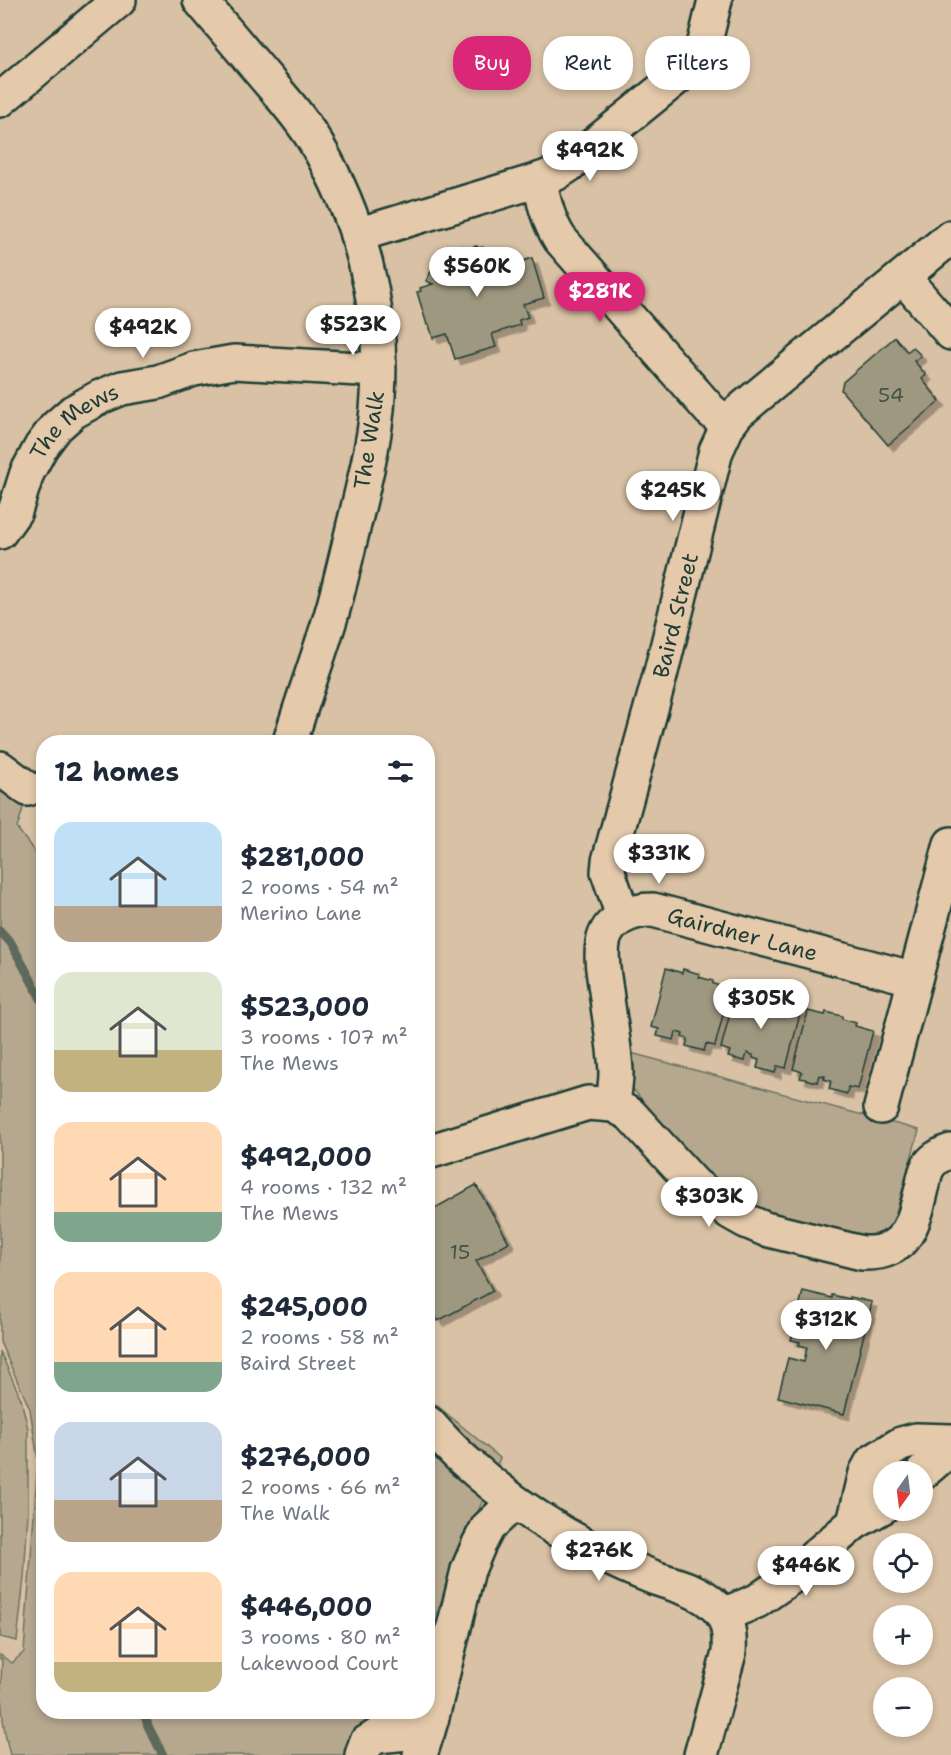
<!DOCTYPE html>
<html lang="en">
<head>
<meta charset="utf-8">
<style>
  body { margin:0; font-family:"Shantell Sans",sans-serif; background:#f2f2f3; color:#1f2937; height:100vh; display:flex; flex-direction:column; font-size:22px; white-space:nowrap }
  * { box-sizing:border-box; margin:0 }
  p { font-size:20px; color:#747a83 }
  .icon { flex:none; width:33px; height:33px; fill:none; stroke:currentColor; stroke-width:2; stroke-linecap:round; stroke-linejoin:round }
  .map { position:relative; flex:1; overflow:hidden }
  .side { position:absolute; left:36px; top:735px; width:399px; height:984px; display:flex; flex-direction:column; background:#fff; border-radius:24px; box-shadow:0 3px 9px #0003 }
  .side>* { flex:none }
  .hud { position:absolute; left:453px; top:36px; width:408px; height:54px; display:flex; gap:12px }
  .needle { width:39px; rotate:194deg }
  .fabs { position:absolute; left:873px; top:1461px; display:grid; gap:12px }
  .fabs a { display:grid; place-items:center; width:60px; height:60px; border-radius:50%; background:#fff; box-shadow:0 3px 9px #0003; font-size:30px }
  .price { position:absolute; translate:-50% -51px; padding:0 14px; border-radius:21px; background:#fff; color:#222; font-size:20px; line-height:39px; filter:drop-shadow(0 2px 3px #0008) }
  .price::after { content:''; position:absolute; left:50%; top:36px; width:18px; height:14px; margin-left:-9px; background:inherit; clip-path:polygon(0 0,100% 0,50% 100%) }
  .price.active { background:#db2777; color:#fff }
  ul { padding:0; list-style:none }
  li { display:flex; align-items:center; gap:18px; height:150px; padding:0 18px }
  li span { display:grid; place-items:center; flex:none; width:168px; height:120px; border-radius:18px; color:#555 }
  li>.icon { margin-inline-start:auto }
  span .icon { width:72px; height:72px; fill:#fffc; stroke-width:1 }
  li b { font-size:26px }
  h2 { display:flex; justify-content:space-between; align-items:center; height:72px; padding:0 18px; font-size:26px }
  .chip { padding:0 21px; border-radius:24px; background:#fff; box-shadow:0 3px 9px #0003; font-size:21px; line-height:54px }
  .chip.active { background:#db2777; color:#fff }
  .map>svg:first-child { display:block }
  .green { fill:#b6a88f; stroke:#6a7262; stroke-width:1.5 }
  .lines { fill:none; stroke-linecap:round; stroke-linejoin:round }
  .stream { stroke:#5d695a; stroke-width:9 }
  .building { fill:#9f9881; stroke:#1f3d34; stroke-width:1.5; filter:url(#shadow) }
  .minor-casing { stroke:#1f3d34; stroke-width:38 }
  .minor { stroke:#e4c9ab; stroke-width:33 }
  .labels { text-anchor:middle; dominant-baseline:central; stroke-width:6; stroke-linejoin:round; paint-order:stroke }
  .number-label { font-size:20px; fill:#3f5447 }
  .street-label { font-size:22px; fill:#1f3d34; stroke:#e4c9ab }
</style>
</head>
<body>
<div class="map">
<svg width="951" height="1755" viewBox="0 0 951 1755">
  <defs>
    <filter id="shadow"><feDropShadow dx="5.5" dy="5.5" stdDeviation="0" flood-color="#0004"/></filter>
  </defs>
  <rect width="100%" height="100%" fill="#d8c1a4"/>
  <filter id="ink" filterUnits="userSpaceOnUse"><feTurbulence type="fractalNoise" baseFrequency=".0167" numOctaves="2"/><feDisplacementMap in="SourceGraphic" scale="12" xChannelSelector="R" yChannelSelector="G"/><feConvolveMatrix kernelMatrix="1 2 1 2 8 2 1 2 1" color-interpolation-filters="sRGB"/></filter>
  <g filter="url(#ink)">
    <g class="green">
      <path d="M0 787 24 805 17 828 43 863 44 1712H387L348 1750 349 1755H10C1 1721 0 1694 2 1659H0V1655L12 1663 24 1652 38 1460 30 1409 0 1342Z"/>
      <polygon points="631,1053 919,1130 892,1227 865,1240 759,1212 697,1167 633,1089"/>
      <polygon points="0,1351 21,1399 28,1429 28,1513 24,1578 17,1641 0,1637"/>
      <polygon points="428,1398 500,1458 428,1634"/>
    </g>
    <g class="lines">
      <g class="stream">
        <polyline points="0,931 11,943 44,1004"/>
        <polyline points="144,1712 148,1726 163,1755"/>
      </g>
    </g>
    <g class="building">
      <polygon points="462,246 466,249 477,246 478,248 483,247 487,261 508,255 511,265 532,258 544,298 523,304 528,317 519,320 520,325 492,334 496,347 455,359 447,334 433,338 429,325 427,325 417,292 421,291 420,288 433,284 426,281 435,264 443,269 438,255 443,255 441,252"/>
      <polygon points="895,337 907,352 913,347 921,356 914,361 926,375 922,379 940,401 888,445 841,390 843,382"/>
      <polygon points="666,968 682,973 683,969 700,974 699,977 713,981 713,984 730,988 715,1046 706,1044 704,1051 686,1046 688,1039 682,1037 683,1034 676,1032 674,1040 657,1036 659,1029 651,1027"/>
      <polygon points="736,990 753,994 754,991 771,995 770,998 784,1002 783,1005 801,1010 786,1068 777,1066 775,1073 757,1068 759,1060 753,1058 753,1055 747,1053 745,1061 728,1057 730,1051 721,1048"/>
      <polygon points="808,1011 825,1015 826,1012 842,1016 842,1019 856,1023 855,1026 873,1031 858,1089 848,1087 847,1094 829,1089 831,1081 824,1079 825,1076 819,1075 817,1082 800,1078 802,1072 793,1069"/>
      <polygon points="476,1185 509,1242 476,1261 493,1291 438,1321 428,1301 428,1212"/>
      <polygon points="803,1291 832,1298 832,1295 850,1299 850,1297 872,1302 844,1414 778,1397 788,1358 804,1362 807,1347 799,1345 800,1342 791,1340"/>
    </g>
    <g class="lines">
      <g class="minor-casing">
        <g id="minor">
          <path d="M200 0C221 25 243 51 264 76 282 97 300 117 314 140 360 216 384 307 378 396 376 435 366 474 357 512 349 544 342 577 333 609 320 654 303 697 290 742"/>
          <polyline points="0,100 119,0"/>
          <path d="M539 180C544 201 548 221 560 239L710 410 728 425"/>
          <polyline points="357,235 539,180 555,174 569,165 685,71 704,46 715,0"/>
          <polyline points="903,277 951,333"/>
          <path id="s1" d="M0 532 15 511 27 473 41 447 56 427 73 412 100 397 122 388 158 382 194 369 234 362 378 370"/>
          <polyline points="0,768 28,789"/>
          <path id="s2" d="M623 916 608 872 609 861 660 676 716 451 728 425 737 413 951 237"/>
          <path id="s3" d="M613 1105C614 1094 616 1083 616 1072 615 1048 610 1023 607 998 605 981 600 960 603 943 607 919 632 910 653 910L915 979"/>
          <polyline points="881,1107 951,844"/>
          <path d="M428 1152 588 1103 613 1105 630 1114 694 1184 730 1212 746 1221 765 1229 862 1253C908 1255 914 1222 923 1184 924 1178 925 1172 928 1167 933 1158 942 1154 951 1151"/>
          <path d="M428 1423C440 1436 452 1450 466 1462 509 1501 558 1533 609 1558 624 1566 640 1572 655 1578 675 1585 698 1590 713 1604 729 1617 730 1634 729 1653L701 1755"/>
          <polyline points="922,1473 951,1448"/>
          <polyline points="854,1523 866,1473 872,1462 901,1444 916,1440 951,1441"/>
          <polyline points="723,1615 757,1601 790,1578 854,1523 884,1506"/>
          <polyline points="362,1755 366,1743 377,1736 428,1731"/>
          <polyline points="420,1755 431,1721 468,1570 479,1544 488,1527 515,1502"/>
        </g>
      </g>
      <use href="#minor" class="minor"/>
    </g>
  </g>
  <g class="labels">
    <g class="number-label">
      <text x="891" y="395">54</text>
      <text x="460" y="1252">15</text>
    </g>
    <g class="street-label">
      <text stroke="none"><textPath href="#s1" startOffset="138">The Mews</textPath></text>
      <text transform="translate(369 440) rotate(-81)">The Walk</text>
      <text stroke="none"><textPath href="#s2" startOffset="312">Baird Street</textPath></text>
      <text stroke="none"><textPath href="#s3" startOffset="321">Gairdner Lane</textPath></text>
    </g>
  </g>
</svg>
<div class="fabs">
<a><svg class="needle" viewBox="-14 -14 28 28"><path d="M0-13l5 13h-10z" fill="#e53935"/><path d="M0 13l5-13h-10z" fill="#747a83"/></svg></a>
<a><svg class="icon" aria-label="locate" viewBox="0 0 24 24"><circle cx="12" cy="12" r="6"/><path d="M12 2v4M12 18v4M2 12h4M18 12h4"/></svg></a>
<a>+</a>
<a>−</a>
</div>
<b class="price" style="left:590px;top:182px">$492K</b>
<b class="price" style="left:477px;top:298px">$560K</b>
<b class="price active" style="left:600px;top:323px">$281K</b>
<b class="price" style="left:353px;top:356px">$523K</b>
<b class="price" style="left:143px;top:359px">$492K</b>
<b class="price" style="left:673px;top:522px">$245K</b>
<b class="price" style="left:659px;top:885px">$331K</b>
<b class="price" style="left:761px;top:1030px">$305K</b>
<b class="price" style="left:709px;top:1228px">$303K</b>
<b class="price" style="left:826px;top:1351px">$312K</b>
<b class="price" style="left:599px;top:1582px">$276K</b>
<b class="price" style="left:806px;top:1597px">$446K</b>
<div class="hud">
<a class="chip active">Buy</a>
<a class="chip">Rent</a>
<a class="chip">Filters</a>
</div>
<section class="side">
<h2>12 homes<svg class="icon" aria-label="filters" viewBox="0 0 24 24"><path d="M4 7h16M4 17h16"/><circle cx="9" cy="7" r="2"/><circle cx="15" cy="17" r="2"/></svg></h2>
<ul>
<li><span style="background:linear-gradient(#bfe0f5 70%,#b9a48a 0)"><svg class="icon" aria-label="home" viewBox="0 0 24 24"><path d="M3 11l9-7 9 7M6 9v11h12V9"/></svg></span><div><b>$281,000</b><p>2 rooms · 54 m²</p><p>Merino Lane</p></div></li>
<li><span style="background:linear-gradient(#dfe7d0 65%,#c2b280 0)"><svg class="icon" aria-label="home" viewBox="0 0 24 24"><path d="M3 11l9-7 9 7M6 9v11h12V9"/></svg></span><div><b>$523,000</b><p>3 rooms · 107 m²</p><p>The Mews</p></div></li>
<li><span style="background:linear-gradient(#ffd9b3 75%,#7fa58c 0)"><svg class="icon" aria-label="home" viewBox="0 0 24 24"><path d="M3 11l9-7 9 7M6 9v11h12V9"/></svg></span><div><b>$492,000</b><p>4 rooms · 132 m²</p><p>The Mews</p></div></li>
<li><span style="background:linear-gradient(#ffd9b3 75%,#7fa58c 0)"><svg class="icon" aria-label="home" viewBox="0 0 24 24"><path d="M3 11l9-7 9 7M6 9v11h12V9"/></svg></span><div><b>$245,000</b><p>2 rooms · 58 m²</p><p>Baird Street</p></div></li>
<li><span style="background:linear-gradient(#c9d6e8 65%,#b9a48a 0)"><svg class="icon" aria-label="home" viewBox="0 0 24 24"><path d="M3 11l9-7 9 7M6 9v11h12V9"/></svg></span><div><b>$276,000</b><p>2 rooms · 66 m²</p><p>The Walk</p></div></li>
<li><span style="background:linear-gradient(#ffd9b3 75%,#c2b280 0)"><svg class="icon" aria-label="home" viewBox="0 0 24 24"><path d="M3 11l9-7 9 7M6 9v11h12V9"/></svg></span><div><b>$446,000</b><p>3 rooms · 80 m²</p><p>Lakewood Court</p></div></li>
</ul>
</section>
</div>
</body>
</html>
